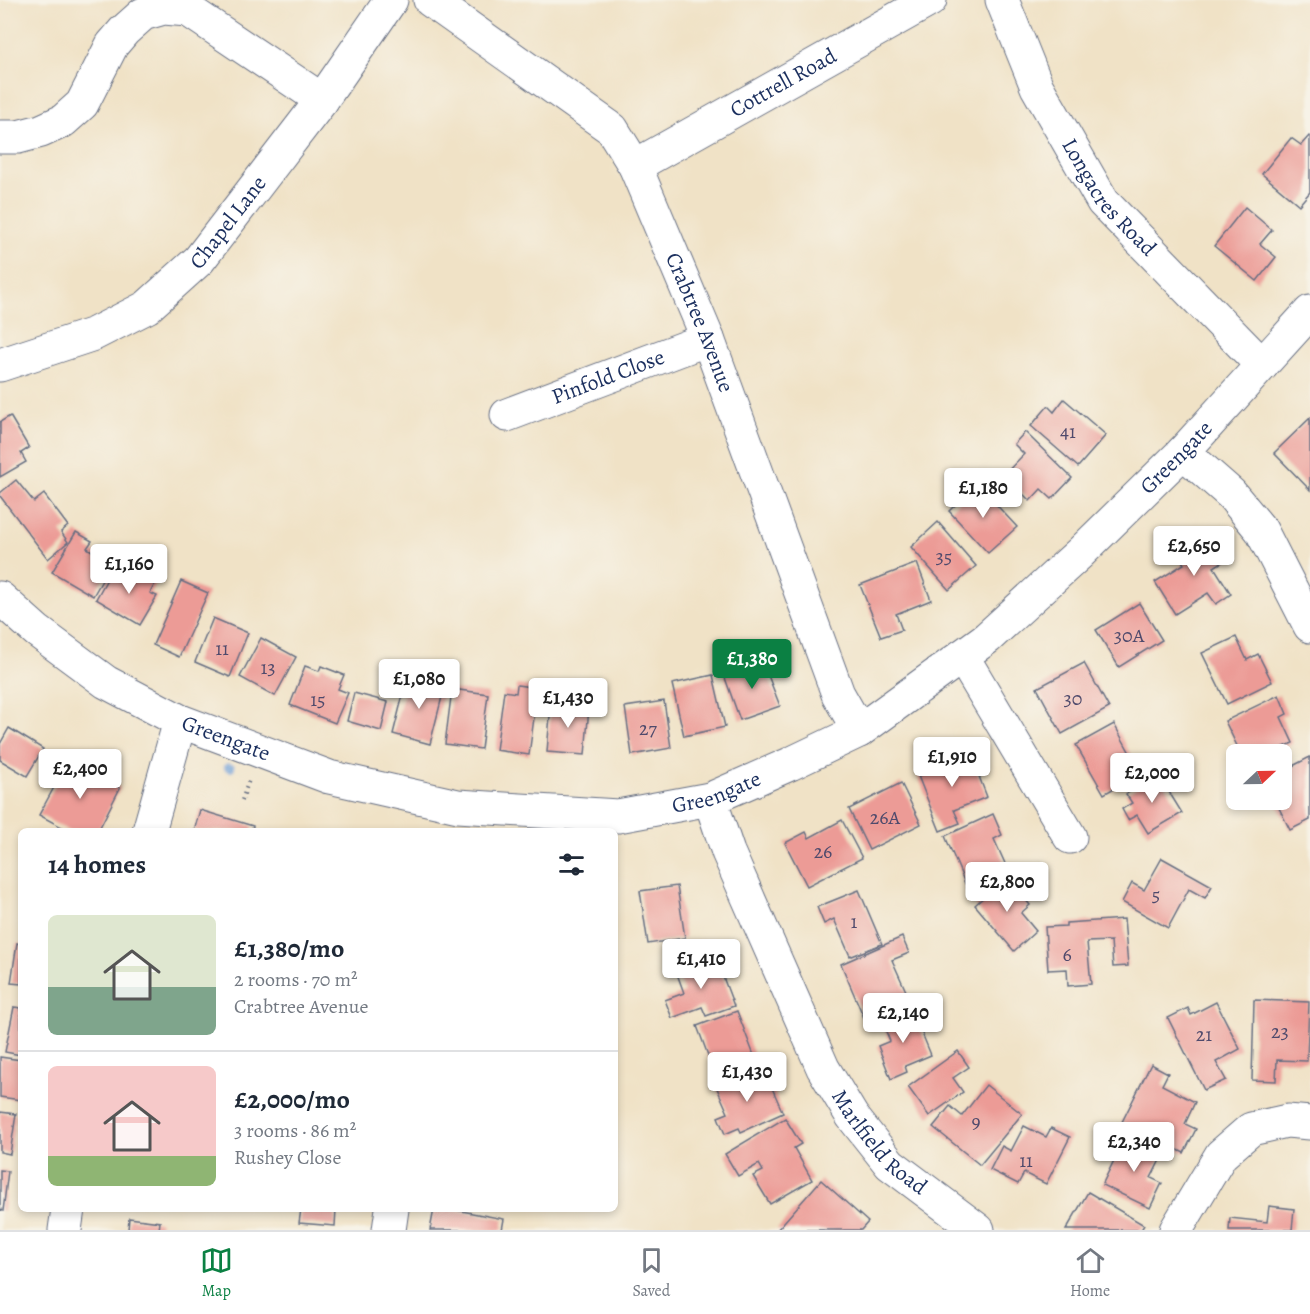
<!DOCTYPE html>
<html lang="en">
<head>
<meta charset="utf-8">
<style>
  body { margin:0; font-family:Alegreya,serif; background:#f6f6f7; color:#1f2937; height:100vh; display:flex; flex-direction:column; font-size:22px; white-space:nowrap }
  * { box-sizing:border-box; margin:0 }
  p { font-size:20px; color:#747a83 }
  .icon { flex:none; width:33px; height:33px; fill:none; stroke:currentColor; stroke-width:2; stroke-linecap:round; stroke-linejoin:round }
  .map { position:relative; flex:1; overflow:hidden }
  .panel { position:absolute; left:18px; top:828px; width:600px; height:384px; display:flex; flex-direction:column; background:#fff; border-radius:9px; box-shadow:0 3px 9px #0003 }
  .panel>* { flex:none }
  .needle { width:39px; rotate:68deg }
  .buttons { position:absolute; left:1226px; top:744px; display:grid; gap:12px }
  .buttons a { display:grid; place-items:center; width:66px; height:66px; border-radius:9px; background:#fff; box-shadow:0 3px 9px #0003; font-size:30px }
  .price { position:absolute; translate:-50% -51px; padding:0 14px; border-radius:6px; background:#fff; color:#222; font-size:20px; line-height:39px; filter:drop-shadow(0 2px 3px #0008) }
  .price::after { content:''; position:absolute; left:50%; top:36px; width:18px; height:14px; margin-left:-9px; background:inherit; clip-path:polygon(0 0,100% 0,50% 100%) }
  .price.current { background:#0b8043; color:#fff }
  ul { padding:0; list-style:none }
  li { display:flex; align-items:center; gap:18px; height:150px; padding:0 30px }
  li+li { border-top:2px solid #e0e1e3 }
  li span { display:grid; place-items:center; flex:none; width:168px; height:120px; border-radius:9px; color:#555 }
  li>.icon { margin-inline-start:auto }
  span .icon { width:72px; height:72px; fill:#fffc; stroke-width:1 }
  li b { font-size:26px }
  h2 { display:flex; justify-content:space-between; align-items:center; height:72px; padding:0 30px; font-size:26px }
  .tabs { display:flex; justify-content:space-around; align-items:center; height:84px; border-top:2px solid #e0e1e3; background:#fff; font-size:16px; color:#747a83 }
  .tabs a { display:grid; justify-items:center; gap:3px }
  .tabs .current { color:#0b8043 }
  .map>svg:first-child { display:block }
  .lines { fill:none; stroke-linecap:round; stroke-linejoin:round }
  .stream { stroke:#6a9cd5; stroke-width:8 }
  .building { fill:#ec9b96 }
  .minor-casing { stroke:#666e82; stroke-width:35 }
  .tertiary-casing { stroke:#666e82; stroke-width:35 }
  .path { stroke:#666e82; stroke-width:4; stroke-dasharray:1.5 4.5; stroke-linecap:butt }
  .minor { stroke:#fff; stroke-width:33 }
  .tertiary { stroke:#fff; stroke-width:33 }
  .labels { text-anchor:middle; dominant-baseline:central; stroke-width:4.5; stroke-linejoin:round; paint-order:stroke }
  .number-label { font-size:20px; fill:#4f4a6c }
  .street-label { font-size:22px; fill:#1b2f5e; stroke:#f7f3e8 }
</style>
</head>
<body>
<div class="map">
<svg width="1310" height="1230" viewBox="0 0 1310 1230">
  <rect width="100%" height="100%" fill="#f7f3e8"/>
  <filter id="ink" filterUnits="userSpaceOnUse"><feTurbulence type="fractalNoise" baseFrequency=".0167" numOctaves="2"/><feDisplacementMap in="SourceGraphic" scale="12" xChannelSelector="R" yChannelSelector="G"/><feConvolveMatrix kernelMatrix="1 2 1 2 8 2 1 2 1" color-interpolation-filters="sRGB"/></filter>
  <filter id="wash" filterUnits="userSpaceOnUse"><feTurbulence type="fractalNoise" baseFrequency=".008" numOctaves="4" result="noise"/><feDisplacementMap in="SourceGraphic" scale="24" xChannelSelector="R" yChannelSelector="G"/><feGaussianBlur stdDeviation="1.35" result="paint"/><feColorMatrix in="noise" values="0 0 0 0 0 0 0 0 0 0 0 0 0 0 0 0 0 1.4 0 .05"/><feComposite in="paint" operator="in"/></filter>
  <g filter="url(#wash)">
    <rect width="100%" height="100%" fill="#f0e2c6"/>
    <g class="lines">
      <polyline class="stream" points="228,767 231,768"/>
    </g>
    <g id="blocks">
      <g class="building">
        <polygon points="1309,136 1310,137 1310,192 1299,205 1262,174 1291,138 1301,145"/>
        <polygon points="1245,207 1272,230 1260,244 1276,257 1257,281 1214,246"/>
        <polygon points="1064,399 1106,435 1078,467 1031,426 1048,406 1054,412"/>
        <polygon points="10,416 29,448 21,453 26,462 0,477 0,422"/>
        <polygon points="1310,418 1310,490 1274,453"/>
        <polygon points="1025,432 1072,478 1052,499 1041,489 1030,501 1004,475 1024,454 1014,444"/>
        <polygon points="16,480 34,502 44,494 68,526 61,532 68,542 48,559 0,496 0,493"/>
        <polygon points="977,484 1017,527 988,553 949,511"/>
        <polygon points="938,522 976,566 949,590 911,547"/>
        <polygon points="76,532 92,541 87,548 112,563 93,596 52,572"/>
        <polygon points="1195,539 1203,552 1216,543 1227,559 1214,567 1231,594 1216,604 1208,593 1175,614 1155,582 1184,564 1176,551"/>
        <polygon points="917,563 931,600 896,614 902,630 881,637 860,585"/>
        <polygon points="130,567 156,582 150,593 157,596 140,625 96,599 111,572 124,579"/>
        <polygon points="181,581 208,593 179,657 153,645"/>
        <polygon points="1139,603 1162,640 1119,667 1096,630"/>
        <polygon points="213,618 248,633 230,677 195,662"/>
        <polygon points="1236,637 1247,660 1258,654 1272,682 1227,704 1202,653"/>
        <polygon points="261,638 296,657 275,696 240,677"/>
        <polygon points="762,660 780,706 740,720 724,675"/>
        <polygon points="1084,663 1109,708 1062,734 1037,688"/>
        <polygon points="305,666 319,671 321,666 344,675 338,689 348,693 335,723 290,705"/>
        <polygon points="408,675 445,685 430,744 393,734"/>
        <polygon points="713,675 725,727 684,736 672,684"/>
        <polygon points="517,685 538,688 529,755 496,750 504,691 516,693"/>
        <polygon points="452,689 488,694 481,749 445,744"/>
        <polygon points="354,693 388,702 381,731 347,721"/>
        <polygon points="1279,695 1287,714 1281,717 1293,743 1269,754 1241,754 1225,721"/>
        <polygon points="664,701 671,748 632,755 625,707"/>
        <polygon points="551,703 589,707 585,755 547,752"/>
        <polygon points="1114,724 1141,773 1104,794 1076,745"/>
        <polygon points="9,728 43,749 27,776 0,760 0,744"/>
        <polygon points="968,748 987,797 954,810 960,823 940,831 918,776 946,765 943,757"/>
        <polygon points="1310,757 1310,820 1290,830 1275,800 1281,800 1281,772"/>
        <polygon points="69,760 120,788 98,831 69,831 39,815"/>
        <polygon points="1158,774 1182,813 1148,833 1137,815 1128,820 1122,809 1132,803 1126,794"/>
        <polygon points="901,783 921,824 869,850 849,809"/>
        <polygon points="200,810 253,826 252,831 194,831"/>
        <polygon points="993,814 1002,835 994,839 1008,870 967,888 945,836"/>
        <polygon points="842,820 862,858 807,886 785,843 806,832 809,838"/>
        <polygon points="1162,858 1212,886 1205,898 1189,889 1168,928 1122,902 1132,883 1144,890"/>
        <polygon points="1006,877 1030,905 1021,913 1036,931 1014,951 975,905"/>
        <polygon points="677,886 685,938 648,944 640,891"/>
        <polygon points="859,890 882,944 852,956 851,955 850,956 834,919 824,924 817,907"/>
        <polygon points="1124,919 1128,966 1113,967 1111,941 1087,942 1091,984 1068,986 1067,969 1048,970 1045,927 1066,926 1066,923"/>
        <polygon points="902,937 909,953 892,960 910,1000 865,1020 841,964"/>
        <polygon points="17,943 21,944 21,984 11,983"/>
        <polygon points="715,956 734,1006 706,1016 702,1007 672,1018 665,1000 684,993 676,971"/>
        <polygon points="1254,1000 1309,1002 1307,1061 1277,1060 1276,1081 1252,1080"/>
        <polygon points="1216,1002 1240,1049 1216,1062 1226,1080 1204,1090 1168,1018 1188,1008 1191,1015"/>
        <polygon points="14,1007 21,1008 21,1055 5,1052"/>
        <polygon points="912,1009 931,1055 905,1066 907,1072 891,1079 878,1046 890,1041 882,1022"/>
        <polygon points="737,1011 755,1058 715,1074 697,1026"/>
        <polygon points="958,1051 969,1067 953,1078 963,1092 929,1116 908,1087"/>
        <polygon points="0,1057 21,1060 21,1100 0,1097"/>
        <polygon points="1151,1064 1168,1073 1162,1085 1195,1102 1185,1124 1196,1129 1184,1153 1122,1122"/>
        <polygon points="753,1070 760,1085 769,1081 783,1113 741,1132 739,1128 725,1134 718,1117 728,1113 716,1086"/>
        <polygon points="986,1085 1022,1114 980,1165 933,1127 950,1106 962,1116"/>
        <polygon points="0,1112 16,1114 10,1154 0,1152"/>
        <polygon points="785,1118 801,1144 794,1148 812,1180 770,1204 753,1176 763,1171 759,1164 738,1176 725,1154"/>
        <polygon points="1024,1126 1046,1137 1051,1128 1070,1137 1046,1184 1024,1173 1018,1184 990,1170 1002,1146 1011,1151"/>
        <polygon points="1125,1138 1162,1156 1151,1178 1162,1183 1150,1208 1102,1185"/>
        <polygon points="0,1170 8,1171 3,1211 0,1210"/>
        <polygon points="821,1180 868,1222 861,1230 777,1230"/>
        <polygon points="1088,1192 1144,1225 1141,1230 1066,1230"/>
        <polygon points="1269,1206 1294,1209 1292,1230 1229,1230 1230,1218 1267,1222"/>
        <polygon points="301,1209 336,1209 335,1226 299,1223"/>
        <polygon points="434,1209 451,1209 504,1219 502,1230 430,1230"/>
        <polygon points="129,1218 160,1222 159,1230 128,1230"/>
      </g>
    </g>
  </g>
  <g filter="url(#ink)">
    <use href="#blocks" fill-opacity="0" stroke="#666e82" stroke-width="1.5"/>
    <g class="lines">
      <g class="minor-casing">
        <g id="minor">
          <path id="s1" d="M430 0 612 129 635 166 708 339 838 694 859 731"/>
          <path id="s2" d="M1002 0 1037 87 1103 202 1262 365"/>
          <polyline points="0,137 18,137 41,131 63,121 82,104 112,45 124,31 143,14 164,8 188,10 322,100"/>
          <path id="s3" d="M635 166 930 0"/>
          <path id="s4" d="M507 415 708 339"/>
          <polyline points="1183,452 1231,494 1261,530 1310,626"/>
          <path id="s5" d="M0 598 37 631 106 682 180 721 329 777 458 806 618 816 710 799 790 764 859 731 987 638 1080 553 1183 452 1310 312"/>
          <polyline points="962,656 1070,837"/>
          <path id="s6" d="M710 799 728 852 823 1068 852 1116 890 1164 978 1230"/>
          <polyline points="149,831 180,721"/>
          <polyline points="65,1230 68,1209"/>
          <polyline points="389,1230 392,1209"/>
          <polyline points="1176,1230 1221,1155 1251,1129 1287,1121 1310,1123"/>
        </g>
      </g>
      <g class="tertiary-casing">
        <g id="tertiary">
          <path id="s7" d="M0 365 94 334 147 307 199 260 322 100 391 0"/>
        </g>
      </g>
      <polyline class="path" points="242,800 249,780"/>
      <use href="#minor" class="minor"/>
      <use href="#tertiary" class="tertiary"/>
    </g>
  </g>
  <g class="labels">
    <g class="number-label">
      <text x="1068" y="431">41</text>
      <text x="944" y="556">35</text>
      <text x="1129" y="635">30A</text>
      <text x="222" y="648">11</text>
      <text x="268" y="667">13</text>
      <text x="1073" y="698">30</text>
      <text x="318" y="699">15</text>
      <text x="648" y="728">27</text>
      <text x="885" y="817">26A</text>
      <text x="823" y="851">26</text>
      <text x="1156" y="894">5</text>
      <text x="854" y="921">1</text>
      <text x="1067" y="954">6</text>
      <text x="1280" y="1031">23</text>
      <text x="1204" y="1034">21</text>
      <text x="976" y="1121">9</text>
      <text x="1026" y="1160">11</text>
    </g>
    <g class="street-label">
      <text stroke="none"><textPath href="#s3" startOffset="170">Cottrell Road</textPath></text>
      <text stroke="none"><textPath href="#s2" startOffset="226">Longacres Road</textPath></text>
      <text stroke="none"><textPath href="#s7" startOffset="276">Chapel Lane</textPath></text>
      <text stroke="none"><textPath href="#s1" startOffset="436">Crabtree Avenue</textPath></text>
      <text stroke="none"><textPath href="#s4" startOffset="108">Pinfold Close</textPath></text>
      <text stroke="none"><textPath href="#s5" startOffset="1348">Greengate</textPath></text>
      <text stroke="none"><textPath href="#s5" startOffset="268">Greengate</textPath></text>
      <text stroke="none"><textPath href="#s5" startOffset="772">Greengate</textPath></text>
      <text stroke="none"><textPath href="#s6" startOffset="386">Marlfield Road</textPath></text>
    </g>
  </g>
</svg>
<div class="buttons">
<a><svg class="needle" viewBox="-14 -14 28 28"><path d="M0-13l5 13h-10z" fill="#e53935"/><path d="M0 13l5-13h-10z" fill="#747a83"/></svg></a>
</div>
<b class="price" style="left:983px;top:519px">£1,180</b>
<b class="price" style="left:1194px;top:577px">£2,650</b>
<b class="price" style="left:129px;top:595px">£1,160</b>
<b class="price current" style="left:752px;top:690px">£1,380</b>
<b class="price" style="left:419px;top:710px">£1,080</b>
<b class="price" style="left:568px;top:729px">£1,430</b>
<b class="price" style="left:952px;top:788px">£1,910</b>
<b class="price" style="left:80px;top:800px">£2,400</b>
<b class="price" style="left:1152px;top:804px">£2,000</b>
<b class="price" style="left:1007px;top:913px">£2,800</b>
<b class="price" style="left:701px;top:990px">£1,410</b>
<b class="price" style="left:903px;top:1044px">£2,140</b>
<b class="price" style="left:747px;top:1103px">£1,430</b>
<b class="price" style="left:1134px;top:1173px">£2,340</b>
<section class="panel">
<h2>14 homes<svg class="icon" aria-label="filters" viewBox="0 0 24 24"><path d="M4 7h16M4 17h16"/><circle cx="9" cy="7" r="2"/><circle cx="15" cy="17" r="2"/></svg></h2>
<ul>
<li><span style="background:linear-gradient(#dfe7d0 60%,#7fa58c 0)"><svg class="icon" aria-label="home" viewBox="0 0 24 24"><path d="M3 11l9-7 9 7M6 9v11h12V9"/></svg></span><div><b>£1,380/mo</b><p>2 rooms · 70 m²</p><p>Crabtree Avenue</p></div></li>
<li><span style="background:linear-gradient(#f6c9c9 75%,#8fb573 0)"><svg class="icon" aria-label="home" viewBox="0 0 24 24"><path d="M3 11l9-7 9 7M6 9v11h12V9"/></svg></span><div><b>£2,000/mo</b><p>3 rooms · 86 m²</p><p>Rushey Close</p></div></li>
</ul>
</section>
</div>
<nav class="tabs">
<a class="current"><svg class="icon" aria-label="map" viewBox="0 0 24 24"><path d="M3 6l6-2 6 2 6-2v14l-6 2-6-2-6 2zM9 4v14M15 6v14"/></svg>Map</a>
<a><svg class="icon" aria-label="saved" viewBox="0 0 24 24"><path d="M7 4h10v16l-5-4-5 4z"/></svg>Saved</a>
<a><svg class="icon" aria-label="home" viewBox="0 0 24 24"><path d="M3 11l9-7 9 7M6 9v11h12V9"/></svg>Home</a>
</nav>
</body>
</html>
